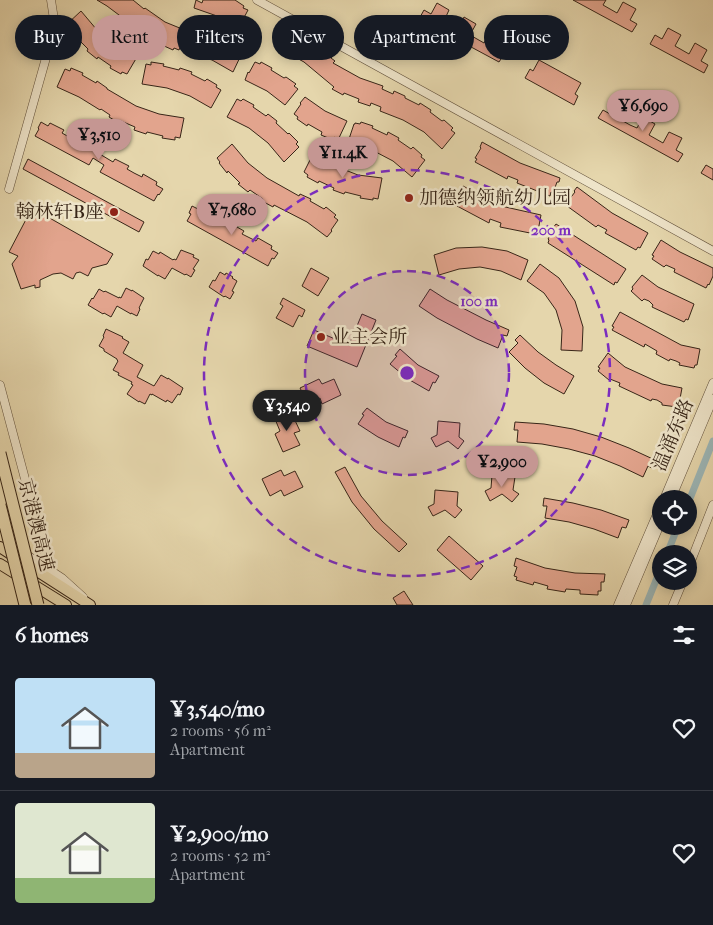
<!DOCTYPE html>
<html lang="en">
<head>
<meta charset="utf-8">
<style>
  body { margin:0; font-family:"IM FELL French Canon","Noto Serif SC",serif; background:#20242c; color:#f1f3f6; height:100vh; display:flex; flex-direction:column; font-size:19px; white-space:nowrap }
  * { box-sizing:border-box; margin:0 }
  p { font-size:16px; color:#9ea1a6 }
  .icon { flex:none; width:28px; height:28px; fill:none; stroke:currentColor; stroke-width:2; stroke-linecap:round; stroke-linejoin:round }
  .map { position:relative; height:605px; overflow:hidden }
  .details { display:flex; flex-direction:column; background:#171b24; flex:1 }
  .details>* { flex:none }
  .hud { position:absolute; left:15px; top:15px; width:684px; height:45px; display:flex; gap:10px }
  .controls { position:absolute; left:652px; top:490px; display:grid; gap:10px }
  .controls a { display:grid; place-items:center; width:45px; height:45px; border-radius:50%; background:#171b24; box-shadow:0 2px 12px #0003; font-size:25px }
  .price { position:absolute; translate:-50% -42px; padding:0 11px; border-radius:18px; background:#c59692; color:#111; font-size:16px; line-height:32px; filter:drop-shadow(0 1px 2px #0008) }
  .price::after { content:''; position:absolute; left:50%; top:30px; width:15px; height:11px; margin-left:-8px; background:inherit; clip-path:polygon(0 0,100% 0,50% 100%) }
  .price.selected { background:#222; color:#fff }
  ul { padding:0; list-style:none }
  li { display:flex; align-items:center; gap:15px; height:125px; padding:0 15px }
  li+li { border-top:1px solid #363941 }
  li span { display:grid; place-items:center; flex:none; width:140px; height:100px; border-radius:5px; color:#555 }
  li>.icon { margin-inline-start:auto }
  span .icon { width:60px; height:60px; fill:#fffc; stroke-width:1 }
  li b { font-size:21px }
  h2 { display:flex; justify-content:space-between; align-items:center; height:60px; padding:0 15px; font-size:21px }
  .chip { padding:0 18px; border-radius:22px; background:#171b24; box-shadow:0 2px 12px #0003; font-size:18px; line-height:45px }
  .chip.selected { background:#c59692; color:#111 }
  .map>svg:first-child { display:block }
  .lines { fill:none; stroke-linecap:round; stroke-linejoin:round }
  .canal { stroke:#9cb6b6; stroke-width:7 }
  .building { fill:#e2a48d; stroke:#382618 }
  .minor-casing { stroke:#63523d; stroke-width:9 }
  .major-casing { stroke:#382618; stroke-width:12 }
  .minor { stroke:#eee4c9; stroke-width:8 }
  .major { stroke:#e5d6ac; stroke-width:10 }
  .highway-bridge-casing { stroke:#382618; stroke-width:13; stroke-linecap:butt }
  .highway-bridge { stroke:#e5d6ac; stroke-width:11 }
  .ring { fill:none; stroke:#7b2cbf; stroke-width:2.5; stroke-dasharray:9 6 }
  .poi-dot { fill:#8f2418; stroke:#eee4c9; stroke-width:2 }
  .labels { text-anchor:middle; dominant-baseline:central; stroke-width:5; stroke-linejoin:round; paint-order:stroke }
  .poi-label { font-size:19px; fill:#382618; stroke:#eee4c9; text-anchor:start }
  .street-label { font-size:19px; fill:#382618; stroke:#eee4c9 }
  .centre { fill:#7b2cbf; stroke:#eee4c9; stroke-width:2.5 }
  .ring-label { font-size:15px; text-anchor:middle; font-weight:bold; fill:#7b2cbf; stroke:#eee4c9; stroke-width:5; stroke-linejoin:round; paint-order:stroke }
</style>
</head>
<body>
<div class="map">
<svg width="713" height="605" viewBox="0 0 713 605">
  <rect width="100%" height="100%" fill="#e5d6ac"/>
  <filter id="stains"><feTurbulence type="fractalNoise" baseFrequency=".004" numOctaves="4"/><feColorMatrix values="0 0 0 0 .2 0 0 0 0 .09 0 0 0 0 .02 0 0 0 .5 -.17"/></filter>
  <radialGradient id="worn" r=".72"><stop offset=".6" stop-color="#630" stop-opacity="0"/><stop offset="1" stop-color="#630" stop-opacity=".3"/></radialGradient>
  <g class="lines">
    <g class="canal">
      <polyline points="689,501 713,441"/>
      <polyline points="667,554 678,526"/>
      <polyline points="646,605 661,568"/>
    </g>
  </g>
  <g class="building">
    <polygon points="97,0 133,0 144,9 145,8 165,22 187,31 179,50 174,48 173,50 162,45 163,43 150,36 151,33 148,38 137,31 139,29 127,21 107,6"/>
    <polygon points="196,0 202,3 203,0 235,0 244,6 243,8 248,10 238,29 217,16 194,8"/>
    <polygon points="573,0 606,0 603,5 617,13 623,2 636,9 630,20 637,24 632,32"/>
    <polygon points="437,3 449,10 444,21 458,29 464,17 476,24 470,35 484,43 490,32 503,39 497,50 504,54 499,62 419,19 424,10 431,14"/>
    <polygon points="81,11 97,30 116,45 137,57 127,74 122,72 121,74 110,68 111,66 98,57 97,59 87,51 88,49 77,38 75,40 67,30 69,28 66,25"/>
    <polygon points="668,28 681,35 675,46 689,54 695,43 707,50 701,61 708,65 704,73 650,44 655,35 662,39"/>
    <polygon points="293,32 297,35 299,33 310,39 308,41 322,50 323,48 333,56 331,58 335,61 333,63 360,78 383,86 382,89 393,94 394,91 405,96 405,98 419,105 420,103 431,110 430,112 442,121 444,120 453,128 451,130 455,133 442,149 424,132 403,120 380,111 381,107 371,103 370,106 358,102 359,99 344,93 343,95 332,89 334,87 304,62 282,50 285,42 287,43"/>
    <polygon points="192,33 200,35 201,33 212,37 212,39 227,45 228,43 239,49 238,51 242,53 233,72 212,60 188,53"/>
    <polygon points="539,60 581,83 575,94 578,96 574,105 525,78 530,69 533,71"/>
    <polygon points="151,62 164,64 163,66 179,70 180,68 192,72 191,74 205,81 207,79 217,85 216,87 221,90 211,108 190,96 167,88 142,84 146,64 151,65"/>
    <polygon points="255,62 260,64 261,62 272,68 271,70 284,78 286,77 296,84 294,86 298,89 285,105 267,91 245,80 248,72 249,73"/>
    <polygon points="71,68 83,73 82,75 96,83 97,81 107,88 107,89 136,106 159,114 184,118 180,138 175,137 175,140 162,138 163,136 147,132 146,134 134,130 135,127 121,121 119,123 109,117 110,115 101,109 100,110 79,97 57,87 65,69 70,71"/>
    <polygon points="305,97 325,111 347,121 338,140 334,137 333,140 321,135 322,132 308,124 307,126 297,119 298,117 294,114 301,104 300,103"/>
    <polygon points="237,99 241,101 243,99 254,105 253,107 266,116 268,114 277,121 276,123 288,134 289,133 298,142 296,144 299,147 284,162 268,143 249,128 227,117"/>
    <polygon points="616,103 629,110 623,121 630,125 637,128 643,117 655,124 649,135 663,143 669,132 682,138 676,150 683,154 678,162 598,118 603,110 610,114"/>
    <polygon points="41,122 48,126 50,123 64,130 62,133 69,137 77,141 78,138 92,146 91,149 98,153 113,162 115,159 129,166 127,169 134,173 142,177 143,174 157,182 156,185 163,189 159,195 158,194 154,201 100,172 104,165 93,158 89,165 35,136 39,129 38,128"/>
    <polygon points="361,122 373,126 372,128 387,135 388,132 399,138 398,140 411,149 413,147 422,155 421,157 425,160 412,177 393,161 372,150 348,142 354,124 355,124 355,123 360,124"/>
    <polygon points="482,142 520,163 560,178 559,182 557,182 553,193 551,192 550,196 517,183 518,180 508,176 507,179 475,162 477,159 475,158 481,148 480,147"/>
    <polygon points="232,144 248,163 267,178 299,196 300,194 311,199 310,201 324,209 326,207 336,215 334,217 338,220 331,230 332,231 327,237 307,222 274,205 273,207 262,201 263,199 250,190 248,192 238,184 240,183 228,171 227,173 219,163 220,162 217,158"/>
    <polygon points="313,154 335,166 358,175 382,178 378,199 373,198 373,200 360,198 361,196 345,192 344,194 333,190 334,188 319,181 318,183 307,177 308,175 304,172"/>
    <polygon points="28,159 144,222 139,232 23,169"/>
    <polygon points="706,165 713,169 713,180 701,173"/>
    <polygon points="463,186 501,206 541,215 538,231 536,231 535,234 500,227 501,223 490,219 489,223 457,206 459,203 457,202 462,192 461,191"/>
    <polygon points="577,187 612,213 648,233 640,248 638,247 636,250 605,233 607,230 598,225 596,227 567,206 569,203 568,201 575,192 574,191"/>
    <polygon points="192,206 200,210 201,207 215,215 214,218 228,226 230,223 244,231 242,234 256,241 258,238 272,246 271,249 278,253 274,259 272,258 268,266 187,221 191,214 189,213"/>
    <polygon points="32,208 113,254 107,264 92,268 88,276 80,272 76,273 73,279 61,273 53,274 40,280 40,287 35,288 35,285 21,289 12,264 18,256 9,252"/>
    <polygon points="556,224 626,269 617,283 615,282 614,285 548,243 549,240 548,239 554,229 553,228"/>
    <polygon points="661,240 680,252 713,268 713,276 709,285 708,284 706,288 674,272 675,269 666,265 664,267 652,259 654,256 652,255"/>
    <polygon points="482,247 507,251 528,260 521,280 501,271 480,267 459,269 439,275 434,255 456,248"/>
    <polygon points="181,250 194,255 193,257 199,260 193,269 195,270 191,277 186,274 185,275 172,268 165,279 158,275 158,276 143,266 146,259 148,260 153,251 159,254 160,252 173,260 174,259 176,260"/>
    <polygon points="540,264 559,278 575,301 583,327 582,351 561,350 562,330 556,310 544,293 527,281"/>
    <polygon points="311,268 329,278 318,296 302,286"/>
    <polygon points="220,272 225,275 226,273 233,277 232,278 237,281 232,291 234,292 230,299 225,296 224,297 209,287 213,280 215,281"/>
    <polygon points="642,275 658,287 694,304 688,320 686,319 684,322 652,307 653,305 649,301 644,299 642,301 631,291 633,289 632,287"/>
    <polygon points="126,288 132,291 132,290 144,298 139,308 140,309 137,316 131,313 131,314 117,306 111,317 104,313 103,314 88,305 92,298 93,299 99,289 104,292 105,291 119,298 119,297 121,298"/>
    <polygon points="430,289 447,300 486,320 509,330 507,336 503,335 498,348 477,339 437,318 419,306"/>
    <polygon points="283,298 305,310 302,317 299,315 293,327 276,318 283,306 280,304"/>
    <polygon points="620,312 681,345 700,349 697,365 695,365 694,368 679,365 680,363 676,361 670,359 669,361 656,354 657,351 645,344 644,347 612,330 614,327 612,326"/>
    <polygon points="362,314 376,320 357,367 307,346 314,330 349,345"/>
    <polygon points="106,329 123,337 122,338 129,342 123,353 143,365 137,377 154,386 161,375 168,379 168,378 183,388 180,395 178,394 172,403 167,400 166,402 152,394 152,395 150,394 145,404 139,401 139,402 127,394 133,385 131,384 132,382 118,375 119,373 113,370 118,361 117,360 117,359 104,351 104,349 99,346 104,337 103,336"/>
    <polygon points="520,335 538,352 556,365 574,376 564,394 544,383 525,368 509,352 518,343 515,340"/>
    <polygon points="400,349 418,365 439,376 435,383 433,382 429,391 408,379 390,364 397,356 395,355"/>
    <polygon points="608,353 625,367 662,384 682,388 679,404 677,404 677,407 662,405 662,403 657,400 652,399 651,401 619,386 620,383 610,379 609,380 598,371 600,368 598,367"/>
    <polygon points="319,379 322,384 334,379 341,395 322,404 320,398 308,404 300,388"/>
    <polygon points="367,408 386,422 408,431 405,438 403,437 399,447 378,437 358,424 364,415 362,414"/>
    <polygon points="291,412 300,431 294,433 300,445 283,452 275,434 280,431 275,419"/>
    <polygon points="438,421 460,423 459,437 464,441 458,449 448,441 436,447 431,438 437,435"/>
    <polygon points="515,422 544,424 573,429 601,437 629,448 655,460 652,468 648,466 643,477 620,466 595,456 569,449 542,444 517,442 518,430 514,430"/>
    <polygon points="345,467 361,496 382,521 407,544 399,552 374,529 352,502 335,472"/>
    <polygon points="281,470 284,476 295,471 303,487 284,496 281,490 270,496 262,479"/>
    <polygon points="492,475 515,477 513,490 519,494 512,502 502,494 490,501 485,491 491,488"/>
    <polygon points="435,490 458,492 457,506 462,510 455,518 445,510 433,516 428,507 434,504"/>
    <polygon points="544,498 573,503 601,510 629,520 626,528 622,527 618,538 594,529 569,522 545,518 547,506 543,506"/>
    <polygon points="449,536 483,566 471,580 437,550"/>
    <polygon points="516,558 545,568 575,573 605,574 604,582 601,582 601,591 598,591 598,595 580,594 580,590 566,589 565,592 547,589 548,586 534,582 533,585 516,580 517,577 514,576 517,567 514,566"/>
    <polygon points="404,591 413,605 397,605 393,598"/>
  </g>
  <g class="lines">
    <g class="minor-casing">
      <g id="minor">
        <polyline points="257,0 713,251"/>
        <polyline points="9,189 55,26 51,0"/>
        <polyline points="0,385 49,569"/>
        <polyline points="664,499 713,383"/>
        <polyline points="671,499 713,399"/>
        <polyline points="24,553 62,578 83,597"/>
        <polyline points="689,566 713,505"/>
        <polyline points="618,605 661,505"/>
        <polyline points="626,605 661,522"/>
        <polyline points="673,605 683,581"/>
      </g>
    </g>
    <g class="major-casing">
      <g id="major">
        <polyline points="0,547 90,605"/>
        <polyline points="0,564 66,605"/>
      </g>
    </g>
    <use href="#minor" class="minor"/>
    <use href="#major" class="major"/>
    <g class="highway-bridge-casing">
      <g id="highway-bridge">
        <polyline points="0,453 38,605"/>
        <polyline points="0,505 25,605"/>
      </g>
    </g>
    <use href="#highway-bridge" class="highway-bridge"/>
  </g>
  <circle cx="407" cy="373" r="102" fill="#7b2cbf" fill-opacity=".12"/>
  <g class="ring">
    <circle cx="407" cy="373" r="102"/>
    <circle cx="407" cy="373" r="203"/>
  </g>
  <g class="poi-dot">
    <circle cx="409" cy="198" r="5"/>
    <circle cx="114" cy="212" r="5"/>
    <circle cx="321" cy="337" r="5"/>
  </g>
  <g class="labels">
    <g class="poi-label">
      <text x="419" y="198">加德纳领航幼儿园</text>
      <text x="104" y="212" text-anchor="end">翰林轩B座</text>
      <text x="331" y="337">业主会所</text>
    </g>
    <g class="street-label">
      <text transform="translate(673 435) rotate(-67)">温涌东路</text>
      <text transform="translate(36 525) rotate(76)">京港澳高速</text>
    </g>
  </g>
  <circle cx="407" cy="373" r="8" class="centre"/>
  <g class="ring-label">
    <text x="551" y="235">200 m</text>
    <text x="479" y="306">100 m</text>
  </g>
  <rect width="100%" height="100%" filter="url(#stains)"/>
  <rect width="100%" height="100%" fill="url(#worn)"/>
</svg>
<div class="controls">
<a><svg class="icon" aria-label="locate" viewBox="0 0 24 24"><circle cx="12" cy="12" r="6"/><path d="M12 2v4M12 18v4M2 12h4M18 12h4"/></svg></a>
<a><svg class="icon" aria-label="layers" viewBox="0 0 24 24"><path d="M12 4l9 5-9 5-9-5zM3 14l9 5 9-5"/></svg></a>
</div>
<b class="price" style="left:643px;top:132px">¥6,690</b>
<b class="price" style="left:99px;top:161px">¥3,510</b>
<b class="price" style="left:343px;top:179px">¥11.4K</b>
<b class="price" style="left:232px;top:236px">¥7,680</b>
<b class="price selected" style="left:287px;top:432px">¥3,540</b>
<b class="price" style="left:502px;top:488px">¥2,900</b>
<div class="hud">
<a class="chip">Buy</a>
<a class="chip selected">Rent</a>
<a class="chip">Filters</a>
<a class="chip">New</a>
<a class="chip">Apartment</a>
<a class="chip">House</a>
</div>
</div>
<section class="details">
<h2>6 homes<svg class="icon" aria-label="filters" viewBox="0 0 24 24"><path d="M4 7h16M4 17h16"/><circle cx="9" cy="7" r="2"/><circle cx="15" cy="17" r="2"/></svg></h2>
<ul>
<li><span style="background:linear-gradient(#bfe0f5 75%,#b9a48a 0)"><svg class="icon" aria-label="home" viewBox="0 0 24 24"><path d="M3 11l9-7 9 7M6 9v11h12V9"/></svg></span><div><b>¥3,540/mo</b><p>2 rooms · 56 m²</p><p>Apartment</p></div><svg class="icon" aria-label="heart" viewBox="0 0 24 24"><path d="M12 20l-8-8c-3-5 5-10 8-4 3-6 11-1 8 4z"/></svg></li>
<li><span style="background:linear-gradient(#dfe7d0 75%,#8fb573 0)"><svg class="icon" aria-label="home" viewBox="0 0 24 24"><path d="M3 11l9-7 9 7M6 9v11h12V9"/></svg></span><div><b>¥2,900/mo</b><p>2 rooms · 52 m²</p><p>Apartment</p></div><svg class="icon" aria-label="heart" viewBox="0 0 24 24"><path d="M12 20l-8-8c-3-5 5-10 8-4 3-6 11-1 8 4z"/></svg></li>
</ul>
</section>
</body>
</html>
